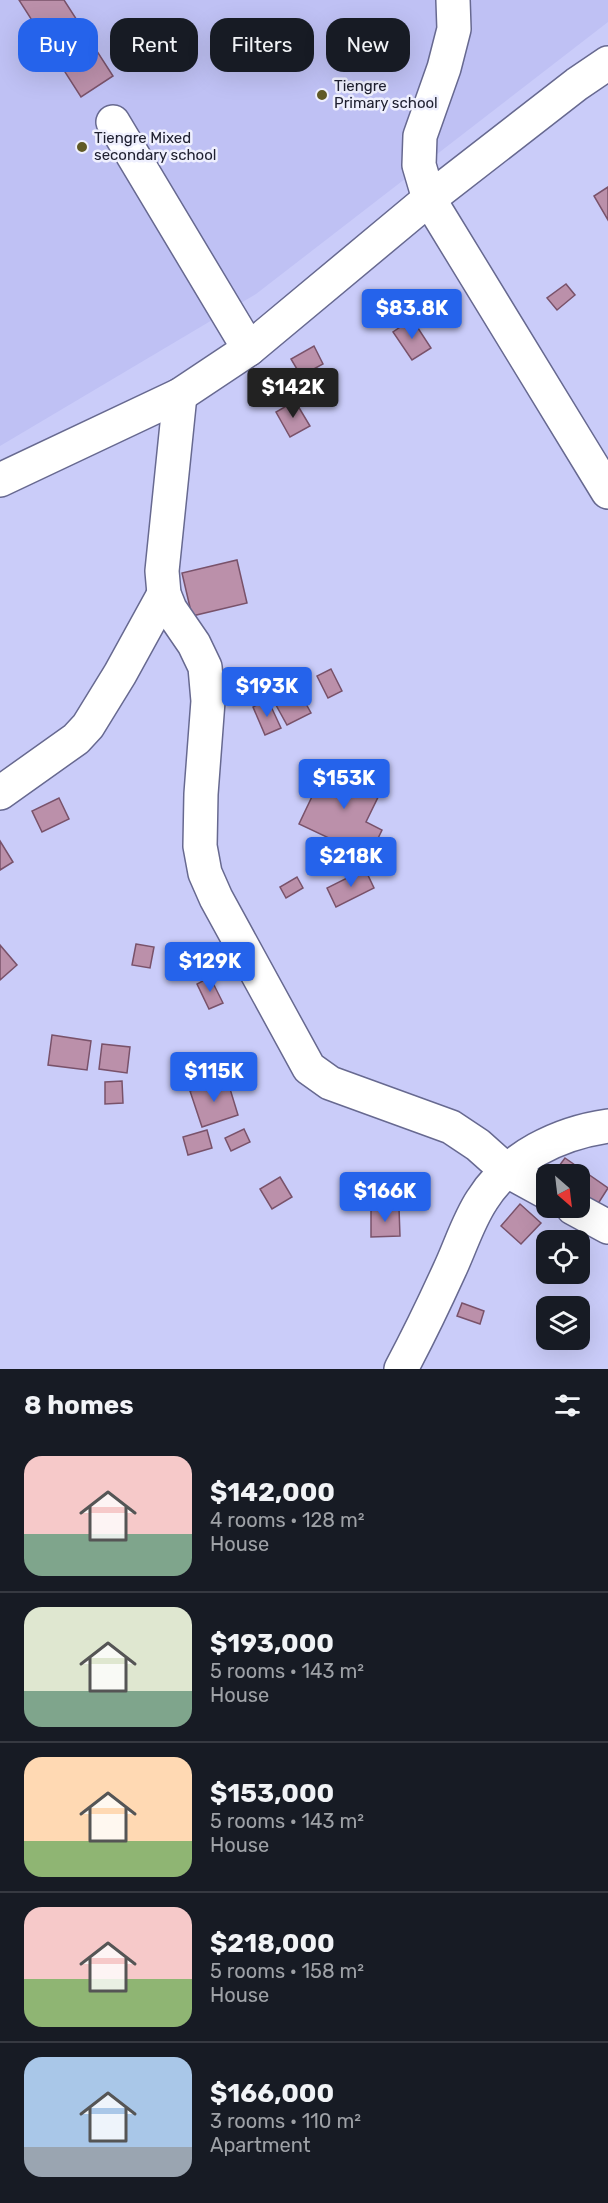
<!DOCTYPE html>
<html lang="en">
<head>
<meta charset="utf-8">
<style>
  body { margin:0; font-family:Rubik,sans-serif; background:#242831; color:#f1f3f6; height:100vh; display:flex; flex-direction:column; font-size:22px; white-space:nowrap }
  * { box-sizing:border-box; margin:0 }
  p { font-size:20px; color:#9ea1a6 }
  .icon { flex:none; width:33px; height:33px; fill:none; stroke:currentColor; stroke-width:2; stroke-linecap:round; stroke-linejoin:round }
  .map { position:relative; height:1369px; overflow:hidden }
  .sheet { display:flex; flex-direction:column; background:#171b24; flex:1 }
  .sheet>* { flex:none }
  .top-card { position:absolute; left:18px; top:18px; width:573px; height:54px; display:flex; gap:12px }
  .needle { width:39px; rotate:152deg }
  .tools { position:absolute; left:536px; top:1164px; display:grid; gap:12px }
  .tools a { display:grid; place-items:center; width:54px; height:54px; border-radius:12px; background:#171b24; box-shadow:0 6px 24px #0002; font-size:30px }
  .price { position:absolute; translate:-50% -51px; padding:0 14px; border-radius:6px; background:#2563eb; color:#fff; font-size:20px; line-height:39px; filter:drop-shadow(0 2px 3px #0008) }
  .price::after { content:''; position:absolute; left:50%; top:36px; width:18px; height:14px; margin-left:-9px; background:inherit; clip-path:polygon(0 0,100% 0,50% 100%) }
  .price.selected { background:#222; color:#fff }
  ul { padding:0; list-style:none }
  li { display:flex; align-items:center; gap:18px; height:150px; padding:0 24px }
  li+li { border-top:2px solid #363941 }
  li span { display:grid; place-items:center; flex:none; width:168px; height:120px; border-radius:18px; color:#555 }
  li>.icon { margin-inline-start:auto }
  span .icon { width:72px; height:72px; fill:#fffc; stroke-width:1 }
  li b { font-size:26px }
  h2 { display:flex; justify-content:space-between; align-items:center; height:72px; padding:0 24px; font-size:26px }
  .pill { padding:0 21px; border-radius:18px; background:#171b24; box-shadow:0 6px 24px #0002; font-size:21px; line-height:54px }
  .pill.selected { background:#2563eb; color:#fff }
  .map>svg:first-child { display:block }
  .built { fill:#bfc1f4 }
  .building { fill:#bb90aa; stroke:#79526a; stroke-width:1.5 }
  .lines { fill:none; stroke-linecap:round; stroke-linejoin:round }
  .minor-casing { stroke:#676990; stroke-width:36 }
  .minor { stroke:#fff; stroke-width:33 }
  .poi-dot { fill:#605a26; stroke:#eff0fe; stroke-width:2 }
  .labels { text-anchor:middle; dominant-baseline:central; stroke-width:5; stroke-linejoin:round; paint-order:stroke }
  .poi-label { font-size:15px; fill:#202131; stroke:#eff0fe; text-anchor:start }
</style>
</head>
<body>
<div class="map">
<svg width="608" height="1369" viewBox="0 0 608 1369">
  <rect width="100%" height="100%" fill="#caccf9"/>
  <polygon class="built" points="0,0 608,0 608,22 256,294 0,446"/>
  <g class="building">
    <polygon points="19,0 64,0 113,76 81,97"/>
    <polygon points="608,187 608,220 594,196"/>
    <polygon points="566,284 575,295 557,310 547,298"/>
    <polygon points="412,319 431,348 412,360 393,332"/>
    <polygon points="314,346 323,364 301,376 291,359"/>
    <polygon points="295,401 310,426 290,437 276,412"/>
    <polygon points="237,560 247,603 192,616 182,573"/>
    <polygon points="331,669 342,691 328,698 317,676"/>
    <polygon points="300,693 311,713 287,725 276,705"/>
    <polygon points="268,700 281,728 265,735 253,707"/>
    <polygon points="328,763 382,789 366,822 382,830 369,857 299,824"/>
    <polygon points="59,798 69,819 42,832 32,811"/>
    <polygon points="0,841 13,862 0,870"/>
    <polygon points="365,869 374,888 336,907 327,888"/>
    <polygon points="297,877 303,888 286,898 280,887"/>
    <polygon points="136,944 154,947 150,968 132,965"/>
    <polygon points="0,945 17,965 0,980"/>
    <polygon points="210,977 223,1003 209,1009 197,984"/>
    <polygon points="52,1035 91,1041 87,1070 48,1065"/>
    <polygon points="102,1044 130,1047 127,1073 99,1069"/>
    <polygon points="227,1079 238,1115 202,1127 190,1091"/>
    <polygon points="122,1081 123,1103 105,1104 105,1082"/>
    <polygon points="244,1129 250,1142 231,1151 225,1138"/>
    <polygon points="207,1130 212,1148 188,1155 183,1137"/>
    <polygon points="565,1158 608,1188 594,1210 579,1200 579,1174 553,1174"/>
    <polygon points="280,1177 292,1197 272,1209 260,1189"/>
    <polygon points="520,1204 541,1223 521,1244 501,1226"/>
    <polygon points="399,1208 400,1236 371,1237 371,1209"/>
    <polygon points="462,1303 484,1311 480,1324 457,1316"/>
  </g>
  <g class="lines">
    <g class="minor-casing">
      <g id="minor">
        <polyline points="453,0 454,29 444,68 420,136 419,165 429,199 608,492"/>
        <polyline points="113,122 249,349"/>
        <polyline points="180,395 162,571 164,594 170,609 194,644 205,667 208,701 201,794 200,846 205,873 216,898 309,1068 330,1083 451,1127 478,1145 506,1170 546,1192"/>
        <polyline points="0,480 180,395 249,349 429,199 577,84 608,63"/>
        <polyline points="0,793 76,739 88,726 120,674 164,594"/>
        <polyline points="573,1208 608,1227"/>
        <path d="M401 1369C418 1337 434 1304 449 1271 460 1248 468 1221 482 1200 509 1157 559 1133 608 1126"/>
      </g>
    </g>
    <use href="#minor" class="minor"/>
  </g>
  <g class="poi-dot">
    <circle cx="322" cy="95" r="6"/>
    <circle cx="82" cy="147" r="6"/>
  </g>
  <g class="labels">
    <g class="poi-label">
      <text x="334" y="86">Tiengre<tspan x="334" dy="17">Primary school</tspan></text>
      <text x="94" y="138">Tiengre Mixed<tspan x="94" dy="17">secondary school</tspan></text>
    </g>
  </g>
</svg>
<div class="tools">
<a><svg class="needle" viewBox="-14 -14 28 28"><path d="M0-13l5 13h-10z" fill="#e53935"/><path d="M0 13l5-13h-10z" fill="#9ea1a6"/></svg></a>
<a><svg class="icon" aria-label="locate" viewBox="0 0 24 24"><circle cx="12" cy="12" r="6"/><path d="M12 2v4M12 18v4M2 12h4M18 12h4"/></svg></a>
<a><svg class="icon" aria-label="layers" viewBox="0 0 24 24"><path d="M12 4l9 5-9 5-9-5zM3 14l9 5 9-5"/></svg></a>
</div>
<b class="price" style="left:412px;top:340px">$83.8K</b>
<b class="price selected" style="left:293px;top:419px">$142K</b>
<b class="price" style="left:267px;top:718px">$193K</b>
<b class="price" style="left:344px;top:810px">$153K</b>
<b class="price" style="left:351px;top:888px">$218K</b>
<b class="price" style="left:210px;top:993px">$129K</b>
<b class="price" style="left:214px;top:1103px">$115K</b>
<b class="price" style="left:385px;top:1223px">$166K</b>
<div class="top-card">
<a class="pill selected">Buy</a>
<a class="pill">Rent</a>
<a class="pill">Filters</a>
<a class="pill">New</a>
</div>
</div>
<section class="sheet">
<h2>8 homes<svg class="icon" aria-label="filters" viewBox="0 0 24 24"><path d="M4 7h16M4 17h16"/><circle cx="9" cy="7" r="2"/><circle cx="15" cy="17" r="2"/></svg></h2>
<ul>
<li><span style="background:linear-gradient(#f6c9c9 65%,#7fa58c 0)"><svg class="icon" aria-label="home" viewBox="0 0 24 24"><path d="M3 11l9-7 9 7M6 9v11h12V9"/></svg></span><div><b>$142,000</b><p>4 rooms · 128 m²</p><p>House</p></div></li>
<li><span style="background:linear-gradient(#dfe7d0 70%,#7fa58c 0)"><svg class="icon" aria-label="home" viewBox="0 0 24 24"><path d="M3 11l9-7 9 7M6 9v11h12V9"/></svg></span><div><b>$193,000</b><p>5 rooms · 143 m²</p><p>House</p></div></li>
<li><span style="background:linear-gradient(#ffd9b3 70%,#8fb573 0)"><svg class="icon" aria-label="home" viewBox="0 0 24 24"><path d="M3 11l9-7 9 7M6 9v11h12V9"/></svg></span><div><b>$153,000</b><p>5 rooms · 143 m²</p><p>House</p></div></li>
<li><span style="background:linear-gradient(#f6c9c9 60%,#8fb573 0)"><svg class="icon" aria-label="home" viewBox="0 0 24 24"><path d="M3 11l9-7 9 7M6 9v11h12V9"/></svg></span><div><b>$218,000</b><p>5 rooms · 158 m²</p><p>House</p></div></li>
<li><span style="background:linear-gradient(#a9c7e8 75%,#9aa5b1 0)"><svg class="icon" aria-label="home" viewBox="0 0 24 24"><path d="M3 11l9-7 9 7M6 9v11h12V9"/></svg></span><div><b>$166,000</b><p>3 rooms · 110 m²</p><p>Apartment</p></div></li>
</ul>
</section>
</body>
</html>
